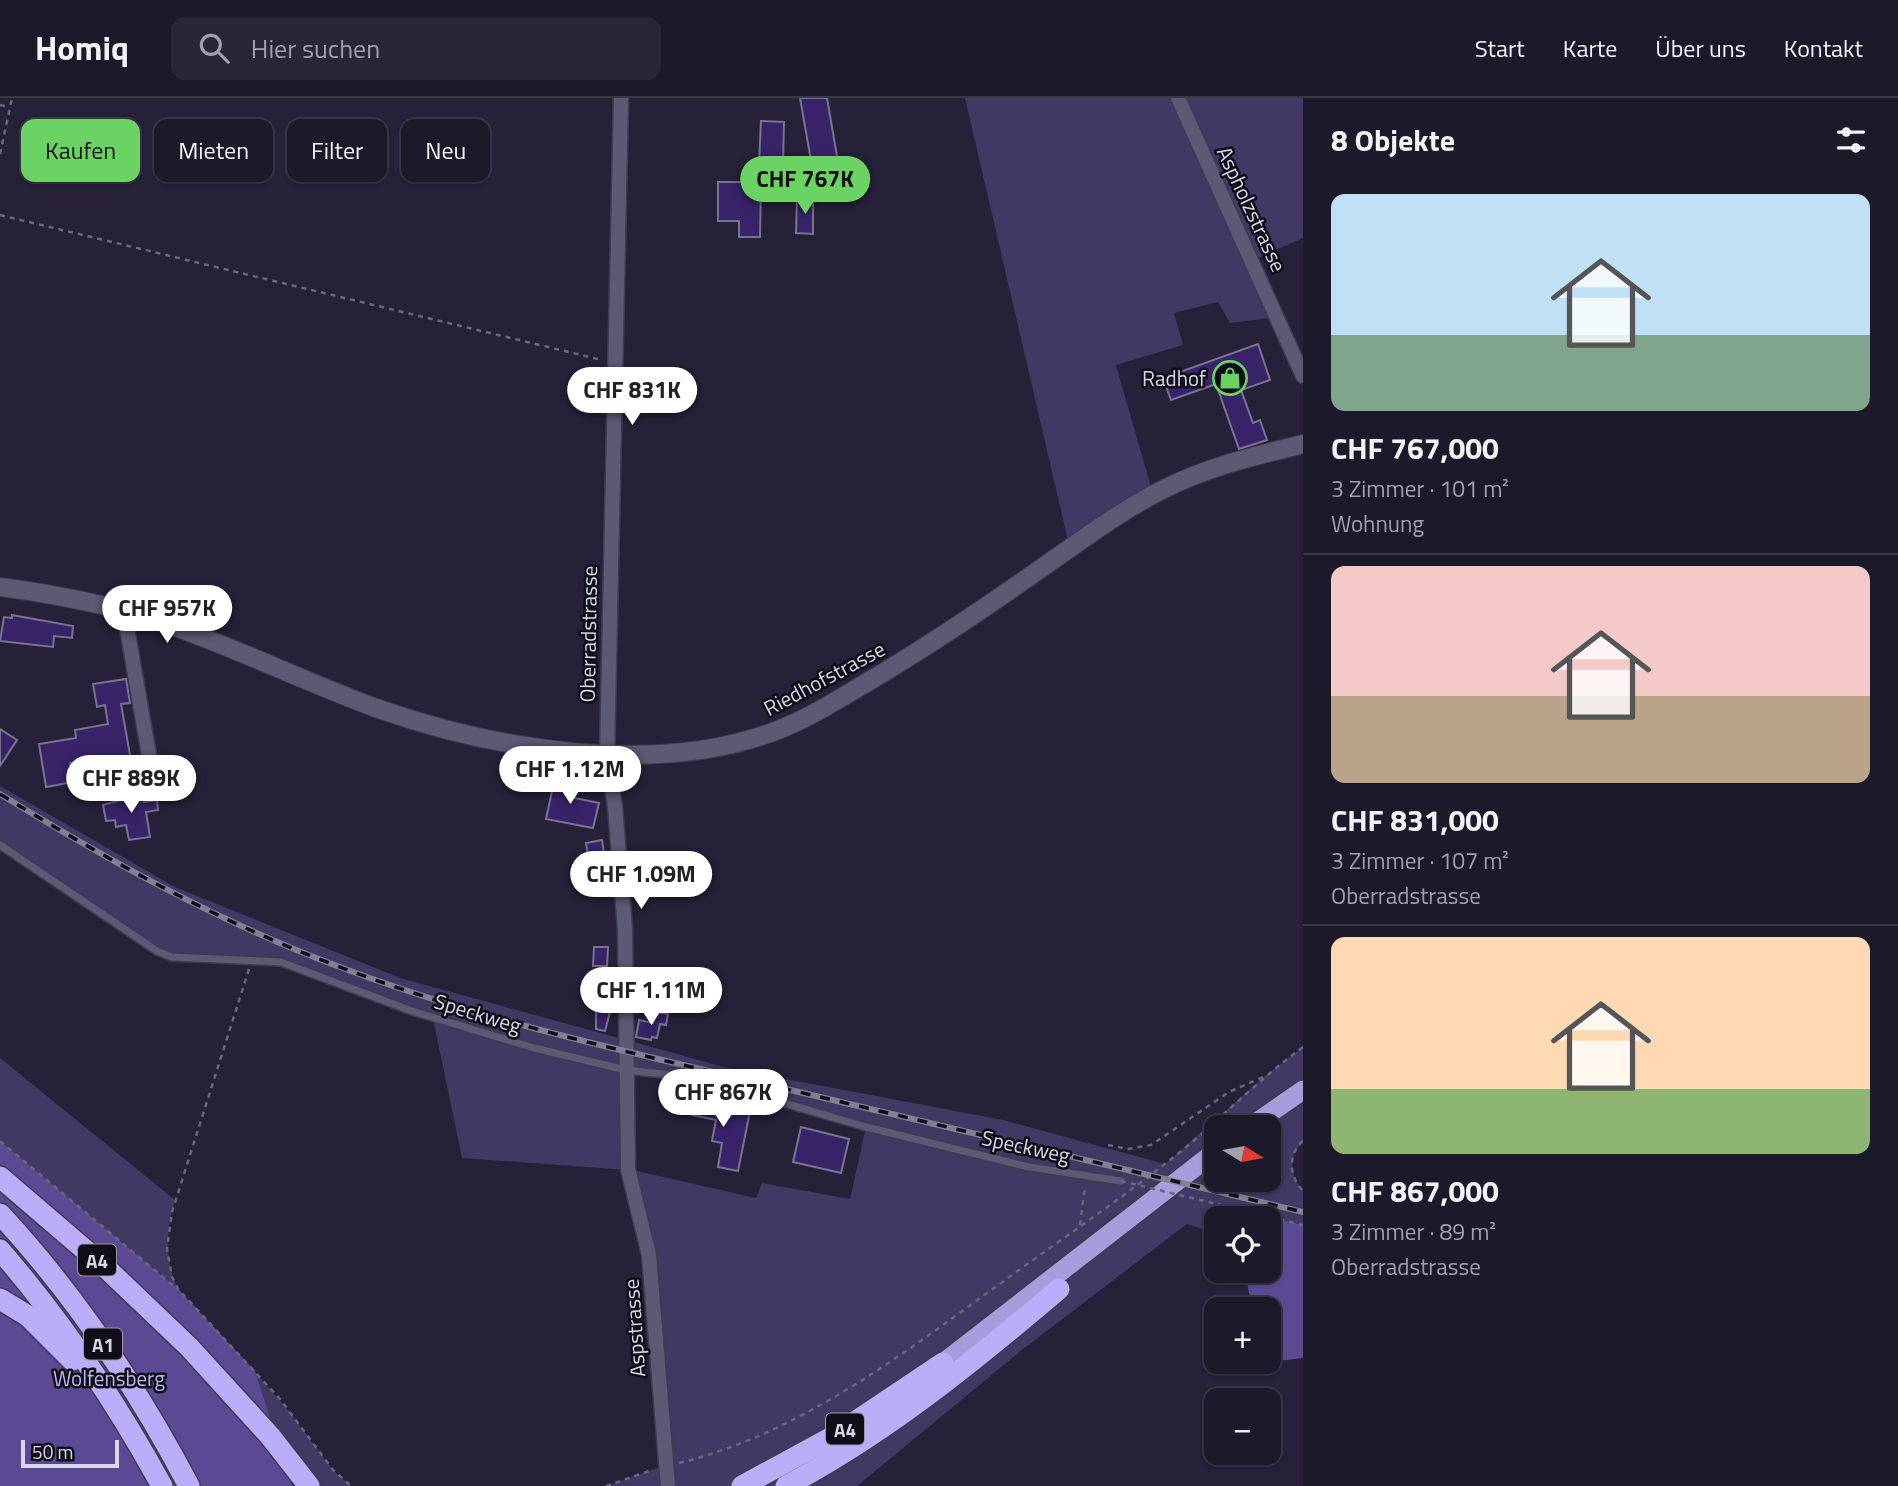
<!DOCTYPE html>
<html lang="de">
<head>
<meta charset="utf-8">
<style>
  body { margin:0; font-family:"Titillium Web",sans-serif; background:#292637; color:#f1f3f6; height:100vh; display:flex; flex-direction:column; font-size:26px; white-space:nowrap }
  * { box-sizing:border-box; margin:0 }
  p { font-size:23px; color:#a0a0a9 }
  .icon { flex:none; width:38px; height:38px; fill:none; stroke:currentColor; stroke-width:2; stroke-linecap:round; stroke-linejoin:round }
  .map { position:relative; flex:1; overflow:hidden }
  .sheet { display:flex; flex-direction:column; background:#1c192b; width:595px }
  .sheet>* { flex:none }
  .guide { position:absolute; left:21px; top:21px; width:665px; height:63px; display:flex; gap:14px }
  .needle { width:46px; rotate:101deg }
  .buttons { position:absolute; left:1204px; top:1017px; display:grid; gap:14px }
  .buttons a { display:grid; place-items:center; width:77px; height:77px; border-radius:14px; background:#1c192b; box-shadow:0 2px 5px #0004,0 0 0 2px #3a3847; font-size:35px }
  .scale { position:absolute; left:21px; bottom:18px; width:98px; box-sizing:border-box; padding-left:7px; border:4px solid #d9d7e7; border-top:0; font-size:19px; line-height:24px; white-space:nowrap; color:#d9d7e7; -webkit-text-stroke:5px #0f0d17; paint-order:stroke }
  .price { position:absolute; translate:-50% -60px; padding:0 16px; border-radius:24px; background:#fff; color:#222; font-size:23px; line-height:46px; filter:drop-shadow(0 2px 4px #0008) }
  .price::after { content:''; position:absolute; left:50%; top:42px; width:21px; height:16px; margin-left:-10px; background:inherit; clip-path:polygon(0 0,100% 0,50% 100%) }
  .price.selected { background:#6bd363; color:#111 }
  ul { padding:0; list-style:none }
  li { display:grid; align-content:center; gap:14px; height:371px; padding:0 28px }
  li+li { border-top:2px solid #3a3847 }
  li span { display:grid; place-items:center; height:217px; border-radius:14px; color:#555 }
  li>.icon { margin-inline-start:auto }
  span .icon { width:126px; height:126px; fill:#fffc; stroke-width:1 }
  li b { font-size:30px }
  h2 { display:flex; justify-content:space-between; align-items:center; height:84px; padding:0 28px; font-size:30px }
  .chip { padding:0 24px; border-radius:14px; background:#1c192b; box-shadow:0 2px 5px #0004,0 0 0 2px #3a3847; font-size:24px; line-height:63px }
  .chip.selected { background:#6bd363; color:#111 }
  header { display:flex; align-items:center; gap:42px; box-sizing:border-box; height:98px; padding:0 35px; background:#1c192b; border-bottom:2px solid #3a3847 }
  header strong { font-size:33px }
  nav { display:flex; gap:38px; margin-inline-start:auto; font-size:24px }
  .search { width:490px; height:63px; background:#292637; display:flex; align-items:center; gap:18px; box-sizing:border-box; padding:0 24px; border-radius:14px; color:#a0a0a9; font-size:26px }
  main { display:flex; flex:1; min-height:0 }
  .map>svg:first-child { display:block }
  .green { fill:#413863; fill-rule:evenodd }
  .forest { fill:#5b4a93 }
  .building { fill:#382369; stroke:#777390; stroke-width:2 }
  .lines { fill:none; stroke-linecap:round; stroke-linejoin:round }
  .service-casing { stroke:#3f3b50; stroke-width:10 }
  .minor-casing { stroke:#3f3b50; stroke-width:17 }
  .tertiary-casing { stroke:#3f3b50; stroke-width:20 }
  .trunk-casing { stroke:#3f3b50; stroke-width:22 }
  .motorway-casing { stroke:#3f3b50; stroke-width:24 }
  .path { stroke:#6a667b; stroke-width:2.5; stroke-dasharray:5 5; stroke-linecap:butt }
  .service { stroke:#5d5874; stroke-width:7 }
  .minor { stroke:#5d5874; stroke-width:14 }
  .tertiary { stroke:#5d5874; stroke-width:18 }
  .trunk { stroke:#a89cdd; stroke-width:19 }
  .motorway { stroke:#bbadf7; stroke-width:21 }
  .rail-casing { stroke:#827f93; stroke-width:6 }
  .rail { stroke:#0f0d17; stroke-width:3.5; stroke-dasharray:10; stroke-linecap:butt }
  .path-bridge { stroke:#6a667b; stroke-width:2.5; stroke-dasharray:5 5; stroke-linecap:butt }
  .labels { text-anchor:middle; dominant-baseline:central; stroke-width:5; stroke-linejoin:round; paint-order:stroke }
  .shield { fill:#0f0d17; stroke:#9c9aa9; stroke-width:2 }
  .shield-label { font-size:19px; font-weight:bold; fill:#d9d7e7 }
  .street-label { font-size:21px; fill:#d9d7e7; stroke:#0f0d17 }
  .poi-label { font-size:21px; fill:#d9d7e7; stroke:#0f0d17; text-anchor:end }
  .park-label { font-size:21px; fill:#bfb4f2; stroke:#0f0d17 }
</style>
</head>
<body>
<header>
<strong>Homiq</strong>
<div class="search"><svg class="icon" aria-label="search" viewBox="0 0 24 24"><circle cx="10" cy="10" r="6"/><path d="M15 15l6 6"/></svg>Hier suchen</div>
<nav><a>Start</a><a>Karte</a><a>Über uns</a><a>Kontakt</a></nav>
</header>
<main>
<div class="map">
<svg width="1303" height="1388" viewBox="0 0 1303 1388">
  <rect width="100%" height="100%" fill="#262139"/>
  <g class="green">
    <polygon points="965,0 1303,0 1303,140 1251,163 1277,219 1230,225 1218,204 1174,215 1183,247 1116,267 1153,396 1070,451"/>
    <path d="M0 688 175 789 400 880 728 970 1003 1022 1165 1066 1265 978 1303 949V1043L1294 1055 1292 1071 1296 1084 1303 1093V1127L1222 1107 1228 1120H1216V1135L1187 1126 1023 1251 857 1388H606L666 1367 651 1169 628 1072 462 1060 433 920 281 864 172 859 0 747ZM626 973 733 990 866 1029 850 1101 762 1085 756 1100 628 1071ZM1216 1029H1269V1082H1216Z"/>
    <path d="M0 960 175 1102C166 1133 164 1162 178 1191L0 1043Z"/>
    <polygon points="255,1274 289,1313 333,1372 351,1388 292,1388"/>
  </g>
  <g class="forest">
    <polygon points="0,1043 178,1191 255,1273 292,1388 0,1388"/>
    <polygon points="1221,1107 1303,1127 1303,1260 1261,1265 1269,1264 1269,1211 1252,1211 1245,1173 1269,1172 1269,1120 1228,1120"/>
  </g>
  <g class="building">
    <polygon points="800,0 827,0 839,70 813,74"/>
    <polygon points="761,23 784,24 783,66 759,66"/>
    <polygon points="718,84 761,84 760,139 739,139 739,123 718,123"/>
    <polygon points="797,99 813,100 813,136 796,135"/>
    <polygon points="1258,246 1270,282 1241,292 1253,325 1260,322 1267,342 1239,351 1216,286 1171,302 1163,280"/>
    <polygon points="12,517 73,528 72,540 54,538 53,549 0,543 4,519 12,520"/>
    <polygon points="126,581 130,605 121,606 133,674 106,679 103,660 70,665 73,684 46,689 39,646 76,640 75,632 108,626 105,607 97,609 93,586"/>
    <polygon points="0,631 17,642 0,668"/>
    <polygon points="555,679 574,683 570,699 599,705 593,730 546,721"/>
    <polygon points="143,696 144,704 157,702 158,712 146,714 150,739 129,742 126,727 116,729 115,722 106,723 103,707"/>
    <polygon points="602,742 605,762 589,765 586,745"/>
    <polygon points="594,849 608,849 607,868 593,868"/>
    <polygon points="596,893 616,894 616,914 610,914 605,933 596,931"/>
    <polygon points="656,914 668,916 666,927 660,926 657,940 652,939 651,942 636,939 639,922 653,925"/>
    <polygon points="681,999 750,1013 738,1073 718,1069 722,1045 712,1043 716,1022 692,1017 693,1012 679,1009"/>
    <polygon points="801,1029 849,1041 841,1075 793,1064"/>
  </g>
  <g class="lines">
    <g class="service-casing">
      <polyline id="service" points="0,747 157,853 172,859 281,864 412,913 534,950 626,972 663,976 733,990 866,1029 1029,1069 1121,1083"/>
    </g>
    <g class="minor-casing">
      <g id="minor">
        <polyline points="621,0 607,658 615,709 625,831 628,1071 649,1157 668,1388"/>
        <polyline points="1178,0 1303,278"/>
        <polyline points="124,513 154,686"/>
      </g>
    </g>
    <g class="tertiary-casing">
      <path id="tertiary" d="M0 489C52 496 102 505 152 521 229 546 300 582 376 610 495 652 658 679 778 632 809 620 837 602 866 585 927 549 985 510 1043 469 1082 442 1120 413 1162 392 1207 369 1254 358 1303 346"/>
    </g>
    <g class="trunk-casing">
      <g id="trunk">
        <polyline points="1250,1029 1303,992"/>
        <polyline points="943,1265 1216,1053"/>
      </g>
    </g>
    <g class="motorway-casing">
      <g id="motorway">
        <polyline points="0,1079 105,1169 189,1249 270,1338 309,1388"/>
        <path d="M0 1116C75 1197 138 1291 189 1388"/>
        <path d="M0 1152C63 1225 116 1304 162 1388"/>
        <polyline points="0,1201 28,1218 72,1262"/>
        <polyline points="742,1388 834,1338 943,1265"/>
        <path d="M786 1388C886 1335 972 1265 1059 1191"/>
      </g>
    </g>
    <g class="path">
      <polyline points="0,7 10,9"/>
      <polyline points="0,56 12,0"/>
      <polyline points="0,117 602,262"/>
      <polyline points="249,871 172,1114 167,1151 172,1179 178,1191 280,1301 333,1372 351,1388"/>
      <polyline points="0,1043 175,1189"/>
      <path d="M1303 1043C1287 1057 1289 1078 1303 1093"/>
      <polyline points="1108,1047 1128,1051 1151,1047 1229,994 1263,979"/>
      <polyline points="1221,1107 1303,1127"/>
      <polyline points="1080,1127 1085,1088"/>
      <path d="M679 1365C801 1335 901 1257 1001 1185 1056 1145 1112 1107 1165 1066 1213 1029 1254 985 1303 949"/>
      <polyline points="606,1388 652,1372"/>
    </g>
    <use href="#service" class="service"/>
    <use href="#minor" class="minor"/>
    <use href="#tertiary" class="tertiary"/>
    <use href="#trunk" class="trunk"/>
    <use href="#motorway" class="motorway"/>
    <g class="rail-casing">
      <path id="rail" d="M0 696C106 761 215 822 332 866 472 920 619 952 765 986 944 1028 1124 1071 1303 1114"/>
    </g>
    <use href="#rail" class="rail"/>
    <polyline class="path-bridge" points="1121,1083 1221,1107"/>
  </g>
  <defs>
    <g id="shop-ring" transform="scale(1.75)"><circle r="9.5" fill="#0f0d17" stroke="#6bd363" stroke-width="1.5"/><path d="M-5-2.5h2.3a2.7 3.5 0 0 1 5.4 0H5L5.5 6h-11ZM-1.5-2.5h3a1.5 2.3 0 0 0-3 0Z" fill="#6bd363"/></g>
  </defs>
  <g fill-rule="evenodd">
    <use href="#shop-ring" x="1230" y="280"/>
  </g>
  <g class="labels">
    <g class="shield">
      <rect x="78" y="1146.5" width="38" height="31" rx="5"/>
      <rect x="84" y="1230.5" width="38" height="31" rx="5"/>
      <rect x="826" y="1315.5" width="38" height="31" rx="5"/>
    </g>
    <g class="shield-label">
      <text x="97" y="1162">A4</text>
      <text x="103" y="1246">A1</text>
      <text x="845" y="1331">A4</text>
    </g>
    <g class="street-label">
      <text transform="translate(1252 111) rotate(65)">Aspholzstrasse</text>
      <text transform="translate(588 536) rotate(-89)">Oberradstrasse</text>
      <text transform="translate(824 580) rotate(-28)">Riedhofstrasse</text>
      <text transform="translate(478 915) rotate(17)">Speckweg</text>
      <text transform="translate(1026 1048) rotate(12)">Speckweg</text>
      <text transform="translate(634 1230) rotate(-94)">Aspstrasse</text>
    </g>
    <g class="poi-label">
      <text x="1206" y="280">Radhof</text>
    </g>
    <g class="park-label">
      <text x="109" y="1280">Wolfensberg</text>
    </g>
  </g>
</svg>
<div class="buttons">
<a><svg class="needle" viewBox="-14 -14 28 28"><path d="M0-13l5 13h-10z" fill="#e53935"/><path d="M0 13l5-13h-10z" fill="#a0a0a9"/></svg></a>
<a><svg class="icon" aria-label="locate" viewBox="0 0 24 24"><circle cx="12" cy="12" r="6"/><path d="M12 2v4M12 18v4M2 12h4M18 12h4"/></svg></a>
<a>+</a>
<a>−</a>
</div>
<div class="scale">50 m</div>
<b class="price selected" style="left:805px;top:118px">CHF 767K</b>
<b class="price" style="left:632px;top:329px">CHF 831K</b>
<b class="price" style="left:167px;top:547px">CHF 957K</b>
<b class="price" style="left:570px;top:708px">CHF 1.12M</b>
<b class="price" style="left:131px;top:717px">CHF 889K</b>
<b class="price" style="left:641px;top:813px">CHF 1.09M</b>
<b class="price" style="left:651px;top:929px">CHF 1.11M</b>
<b class="price" style="left:723px;top:1031px">CHF 867K</b>
<div class="guide">
<a class="chip selected">Kaufen</a>
<a class="chip">Mieten</a>
<a class="chip">Filter</a>
<a class="chip">Neu</a>
</div>
</div>
<section class="sheet">
<h2>8 Objekte<svg class="icon" aria-label="filters" viewBox="0 0 24 24"><path d="M4 7h16M4 17h16"/><circle cx="9" cy="7" r="2"/><circle cx="15" cy="17" r="2"/></svg></h2>
<ul>
<li><span style="background:linear-gradient(#bfe0f5 65%,#7fa58c 0)"><svg class="icon" aria-label="home" viewBox="0 0 24 24"><path d="M3 11l9-7 9 7M6 9v11h12V9"/></svg></span><div><b>CHF 767,000</b><p>3 Zimmer · 101 m²</p><p>Wohnung</p></div></li>
<li><span style="background:linear-gradient(#f6c9c9 60%,#b9a48a 0)"><svg class="icon" aria-label="home" viewBox="0 0 24 24"><path d="M3 11l9-7 9 7M6 9v11h12V9"/></svg></span><div><b>CHF 831,000</b><p>3 Zimmer · 107 m²</p><p>Oberradstrasse</p></div></li>
<li><span style="background:linear-gradient(#ffd9b3 70%,#8fb573 0)"><svg class="icon" aria-label="home" viewBox="0 0 24 24"><path d="M3 11l9-7 9 7M6 9v11h12V9"/></svg></span><div><b>CHF 867,000</b><p>3 Zimmer · 89 m²</p><p>Oberradstrasse</p></div></li>
</ul>
</section>
</main>
</body>
</html>
